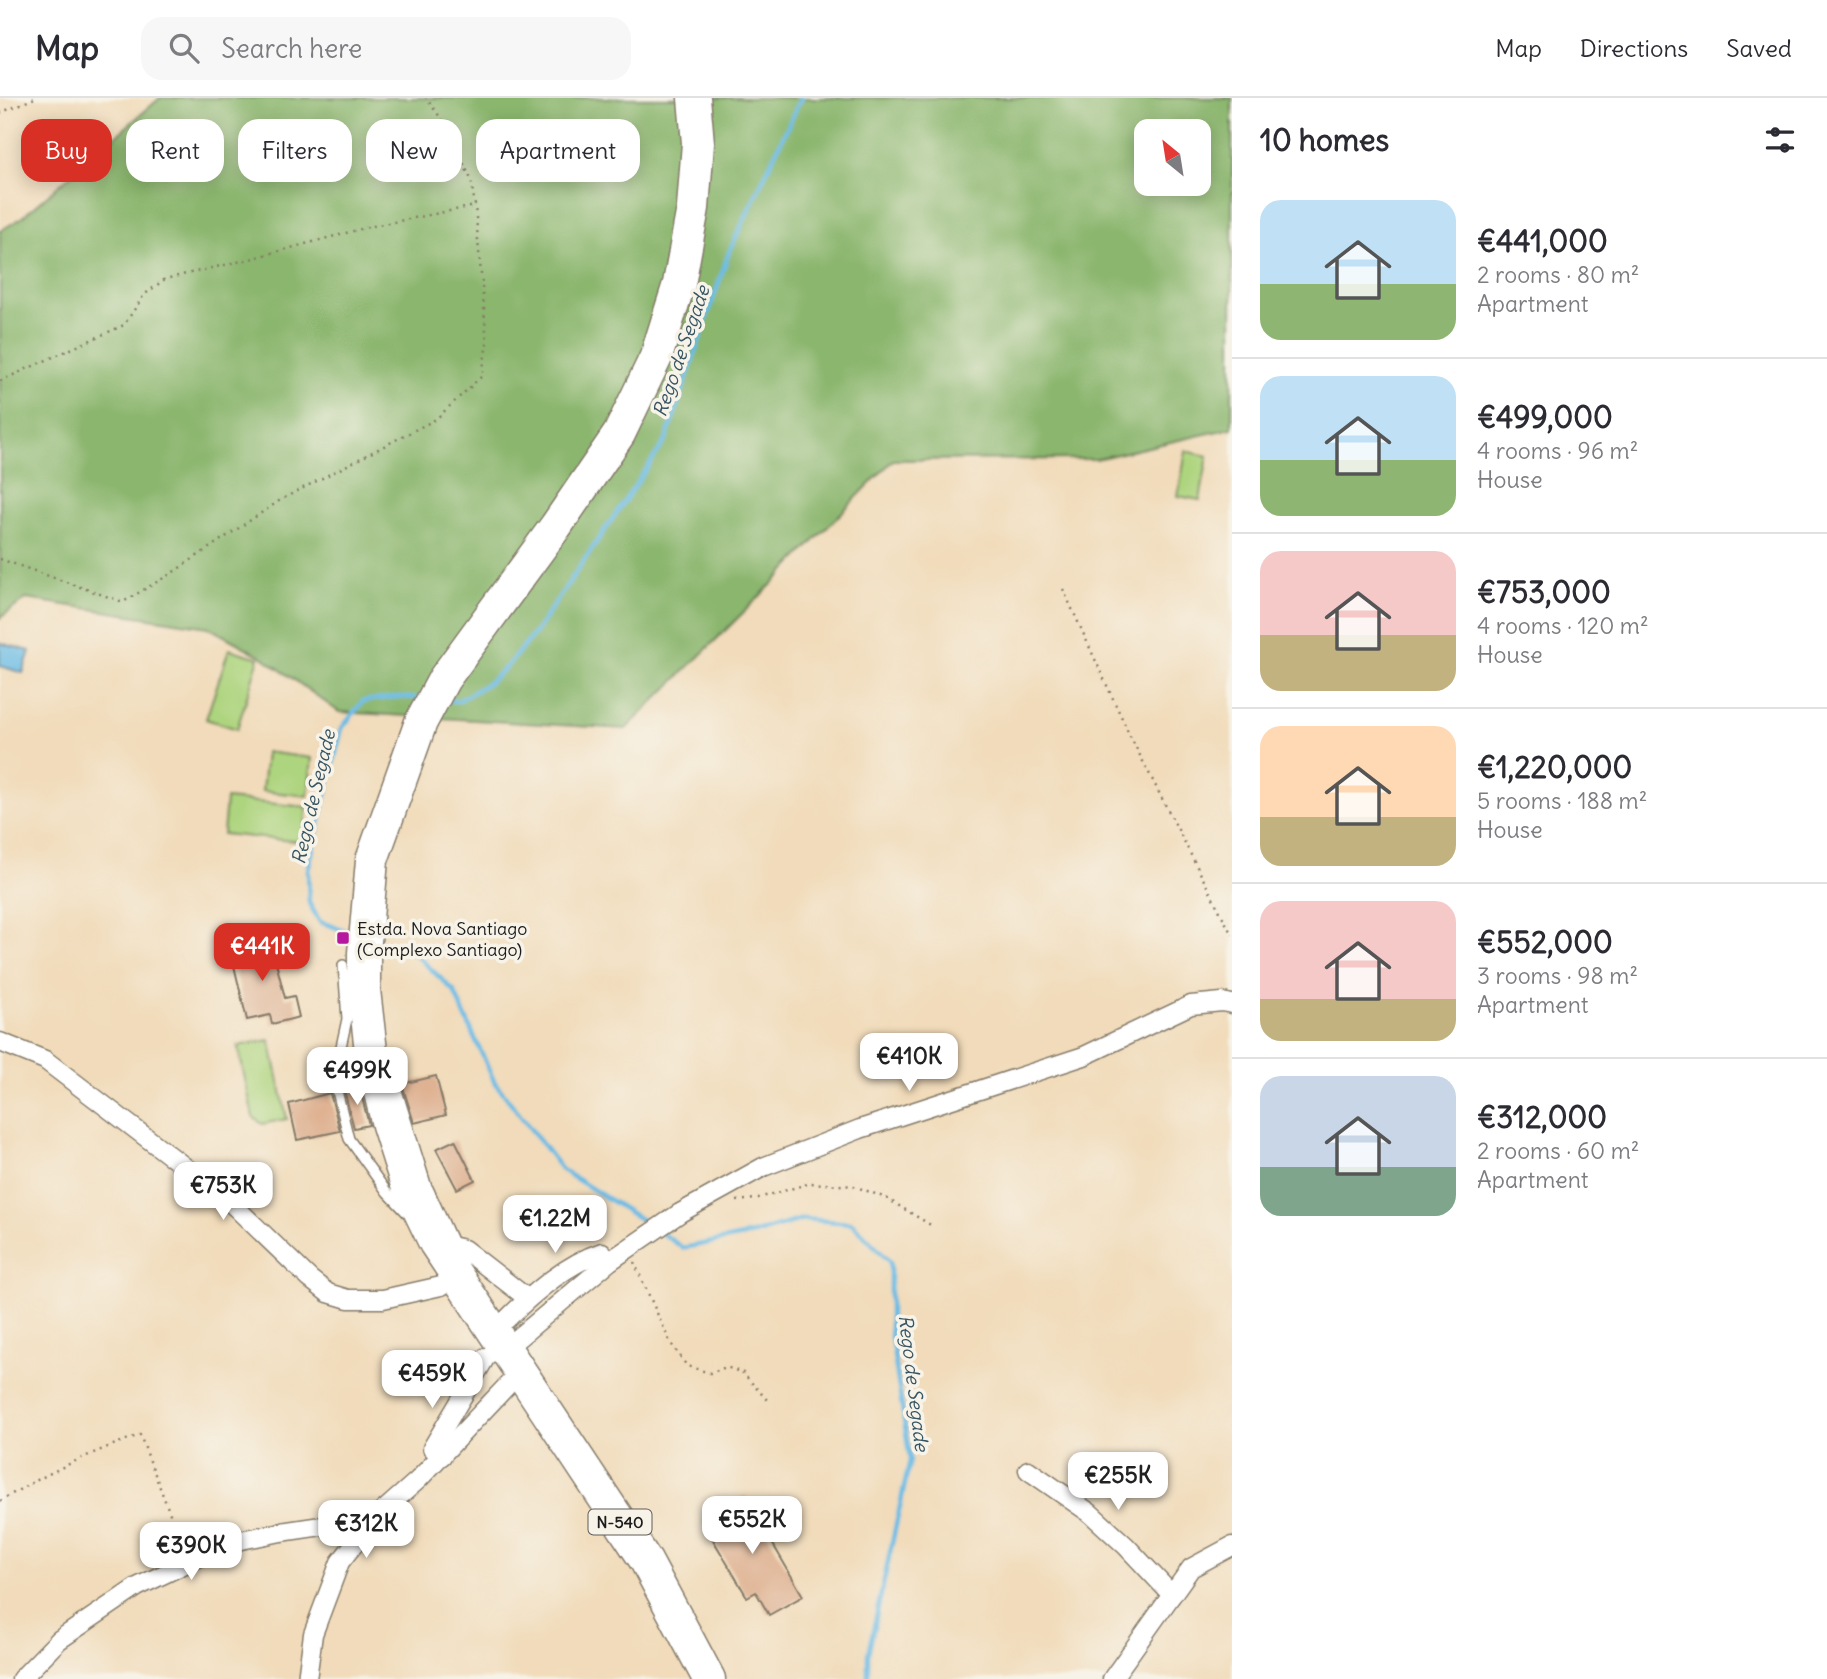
<!DOCTYPE html>
<html lang="en">
<head>
<meta charset="utf-8">
<style>
  body { margin:0; font-family:Delius,sans-serif; background:#f7f7f7; color:#2b2b33; height:100vh; display:flex; flex-direction:column; font-size:26px; white-space:nowrap }
  * { box-sizing:border-box; margin:0 }
  p { font-size:23px; color:#7c7c81 }
  .icon { flex:none; width:38px; height:38px; fill:none; stroke:currentColor; stroke-width:2; stroke-linecap:round; stroke-linejoin:round }
  .map { position:relative; flex:1; overflow:hidden }
  .side { display:flex; flex-direction:column; background:#fff; width:595px }
  .side>* { flex:none }
  .top-card { position:absolute; left:21px; top:21px; width:665px; height:63px; display:flex; gap:14px }
  .needle { width:46px; rotate:330deg }
  .buttons { position:absolute; left:1134px; top:21px; display:grid; gap:14px }
  .buttons a { display:grid; place-items:center; width:77px; height:77px; border-radius:14px; background:#fff; box-shadow:0 4px 18px #0003; font-size:35px }
  .price { position:absolute; translate:-50% -60px; padding:0 16px; border-radius:14px; background:#fff; color:#222; font-size:23px; line-height:46px; filter:drop-shadow(0 2px 4px #0008) }
  .price::after { content:''; position:absolute; left:50%; top:42px; width:21px; height:16px; margin-left:-10px; background:inherit; clip-path:polygon(0 0,100% 0,50% 100%) }
  .price.current { background:#d93025; color:#fff }
  ul { padding:0; list-style:none }
  li { display:flex; align-items:center; gap:21px; height:175px; padding:0 28px }
  li+li { border-top:2px solid #e1e1e2 }
  li span { display:grid; place-items:center; flex:none; width:196px; height:140px; border-radius:21px; color:#555 }
  li>.icon { margin-inline-start:auto }
  span .icon { width:84px; height:84px; fill:#fffc; stroke-width:1 }
  li b { font-size:30px }
  h2 { display:flex; justify-content:space-between; align-items:center; height:84px; padding:0 28px; font-size:30px }
  .chip { padding:0 24px; border-radius:21px; background:#fff; box-shadow:0 4px 18px #0003; font-size:24px; line-height:63px }
  .chip.current { background:#d93025; color:#fff }
  header { display:flex; align-items:center; gap:42px; box-sizing:border-box; height:98px; padding:0 35px; background:#fff; border-bottom:2px solid #e1e1e2 }
  header strong { font-size:33px }
  nav { display:flex; gap:38px; margin-inline-start:auto; font-size:24px }
  .search { width:490px; height:63px; background:#f7f7f7; display:flex; align-items:center; gap:18px; box-sizing:border-box; padding:0 24px; border-radius:21px; color:#7c7c81; font-size:26px }
  main { display:flex; flex:1; min-height:0 }
  .map>svg:first-child { display:block }
  .green { fill:#add47e; stroke:#64784d; stroke-width:2 }
  .forest { fill:#8ab66d; stroke:#536944; stroke-width:2; fill-rule:evenodd }
  .water { fill:#69bbe5; stroke:#426c80; stroke-width:2 }
  .lines { fill:none; stroke-linecap:round; stroke-linejoin:round }
  .stream { stroke:#69bbe5; stroke-width:4.5 }
  .building { fill:#dfb293 }
  .lane-casing { stroke:#867c6b; stroke-width:12 }
  .street-casing { stroke:#867c6b; stroke-width:21 }
  .highway-casing { stroke:#867c6b; stroke-width:35 }
  .path { stroke:#867c6b; stroke-width:2.5; stroke-dasharray:2 5; stroke-linecap:butt }
  .lane { stroke:#fff; stroke-width:9 }
  .street { stroke:#fff; stroke-width:18 }
  .highway { stroke:#fff; stroke-width:32 }
  .poi-dot { fill:#b5179e; stroke:#f7f3e8; stroke-width:2.5 }
  .labels { text-anchor:middle; dominant-baseline:central; stroke-width:7; stroke-linejoin:round; paint-order:stroke }
  .shield { fill:#f7f3e8; stroke:#5e5c59; stroke-width:2 }
  .shield-label { font-size:16px; font-weight:bold; fill:#1c1c1c }
  .poi-label { font-size:18px; fill:#1c1c1c; stroke:#f7f3e8; text-anchor:start }
  .water-label { font-size:19px; font-style:italic; fill:#375462; stroke:#f7f3e8 }
</style>
</head>
<body>
<header>
<strong>Map</strong>
<div class="search"><svg class="icon" aria-label="search" viewBox="0 0 24 24"><circle cx="10" cy="10" r="6"/><path d="M15 15l6 6"/></svg>Search here</div>
<nav><a>Map</a><a>Directions</a><a>Saved</a></nav>
</header>
<main>
<div class="map">
<svg width="1232" height="1581" viewBox="0 0 1232 1581">
  <rect width="100%" height="100%" fill="#f7f3e8"/>
  <filter id="ink" filterUnits="userSpaceOnUse"><feTurbulence type="fractalNoise" baseFrequency=".0143" numOctaves="2"/><feDisplacementMap in="SourceGraphic" scale="14" xChannelSelector="R" yChannelSelector="G"/><feConvolveMatrix kernelMatrix="1 2 1 2 8 2 1 2 1" color-interpolation-filters="sRGB"/></filter>
  <filter id="wash" filterUnits="userSpaceOnUse"><feTurbulence type="fractalNoise" baseFrequency=".00686" numOctaves="4" result="noise"/><feDisplacementMap in="SourceGraphic" scale="28" xChannelSelector="R" yChannelSelector="G"/><feGaussianBlur stdDeviation="1.57" result="paint"/><feColorMatrix in="noise" values="0 0 0 0 0 0 0 0 0 0 0 0 0 0 0 0 0 1.4 0 .05"/><feComposite in="paint" operator="in"/></filter>
  <g filter="url(#wash)">
    <rect width="100%" height="100%" fill="#f1dbba"/>
    <g class="green">
      <polygon points="1186,353 1208,358 1200,402 1178,398"/>
      <polygon points="229,551 259,560 237,631 206,621"/>
      <polygon points="266,654 312,660 308,698 262,693"/>
      <polygon points="226,701 307,709 303,744 223,736"/>
      <polygon points="270,942 287,1021 262,1026 253,1019 238,948"/>
    </g>
    <path class="forest" d="M160 0H1232V330L1096 361 893 362 775 483 626 631 339 614 261 558 208 529 26 501 0 520V133L21 120ZM1146 33H1199V86H1146Z"/>
    <polygon class="water" points="0,545 30,553 23,575 0,568"/>
    <g class="lines">
      <g class="stream">
        <polyline points="445,602 458,603 488,585 507,568 536,533 666,342 729,154 801,0"/>
        <polyline points="353,835 320,824 309,805 308,772 342,630 363,603 396,599 419,600"/>
        <polyline points="375,842 413,854 454,893 494,983 562,1072 653,1129"/>
        <polyline points="660,1134 683,1150 753,1136 803,1121 852,1125 890,1164 890,1231 910,1362 868,1556 868,1581"/>
      </g>
    </g>
    <g id="blocks">
      <g class="building">
        <polygon points="270,841 285,900 294,898 299,919 272,926 270,917 247,922 230,851"/>
        <polygon points="436,978 446,1017 414,1025 402,986"/>
        <polygon points="359,988 369,1027 354,1030 344,992"/>
        <polygon points="330,995 340,1033 297,1042 289,1006"/>
        <polygon points="455,1042 475,1082 457,1091 436,1051"/>
        <polygon points="745,1398 803,1498 769,1517 756,1494 747,1499 702,1423"/>
      </g>
    </g>
  </g>
  <g filter="url(#ink)">
    <use href="#blocks" fill-opacity="0" stroke="#867c6b" stroke-width="2"/>
    <g class="lines">
      <g class="lane-casing">
        <g id="lane">
          <polyline points="343,867 347,921 334,981 349,1041 387,1094 407,1115"/>
          <polyline points="385,954 426,1086 426,1098"/>
          <polyline points="428,1090 454,1147"/>
        </g>
      </g>
      <g class="street-casing">
        <g id="street">
          <polyline points="0,944 45,962 228,1102 310,1181 328,1195 348,1201 383,1201 441,1188 457,1180"/>
          <polyline points="436,1145 464,1151 527,1200"/>
          <path d="M506 1222C533 1195 566 1166 602 1154L610 1163"/>
          <polyline points="505,1251 610,1163 680,1115 763,1069 860,1031 1084,958 1191,907 1222,904 1232,906"/>
          <polyline points="442,1358 432,1350 486,1259"/>
          <polyline points="1028,1372 1090,1415 1126,1448 1172,1497"/>
          <polyline points="21,1581 59,1542 137,1489 231,1444 281,1434 375,1420"/>
          <polyline points="307,1581 313,1536 340,1464 375,1420 418,1382 520,1274"/>
          <polyline points="1112,1581 1191,1470 1232,1448"/>
        </g>
      </g>
      <g class="highway-casing">
        <polyline id="highway" points="694,0 698,45 693,110 679,186 656,259 619,336 556,428 444,581 421,624 372,762 364,855 364,892 372,962 388,1027 407,1087 435,1145 646,1463 709,1581"/>
      </g>
      <g class="path">
        <polyline points="0,15 35,0"/>
        <polyline points="0,283 124,227 144,197 165,181 250,161 368,129 475,108"/>
        <polyline points="0,461 123,504 172,475 282,401 436,321 482,278 487,244 475,108 471,81 443,23 426,0"/>
        <polyline points="1063,491 1130,638 1232,837"/>
        <polyline points="737,1103 755,1101 811,1085 854,1088 886,1100 934,1129"/>
        <polyline points="634,1164 670,1244 687,1268 710,1275 726,1269 743,1275 768,1303"/>
        <path d="M0 1403C45 1376 91 1354 140 1337L175 1429 186 1446"/>
      </g>
      <use href="#lane" class="lane"/>
      <use href="#street" class="street"/>
      <use href="#highway" class="highway"/>
    </g>
  </g>
  <rect class="poi-dot" x="336" y="833" width="14" height="14" rx="3.5"/>
  <g class="labels">
    <rect class="shield" x="588.5" y="1411.5" width="63" height="25" rx="5"/>
    <g class="shield-label">
      <text x="620" y="1424">N-540</text>
    </g>
    <g class="poi-label">
      <text x="357" y="830">Estda. Nova Santiago<tspan x="357" dy="21">(Complexo Santiago)</tspan></text>
    </g>
    <g class="water-label">
      <text transform="translate(681 253) rotate(-71)">Rego de Segade</text>
      <text transform="translate(313 699) rotate(-77)">Rego de Segade</text>
      <text transform="translate(914 1285) rotate(83)">Rego de Segade</text>
    </g>
  </g>
</svg>
<div class="buttons">
<a><svg class="needle" viewBox="-14 -14 28 28"><path d="M0-13l5 13h-10z" fill="#e53935"/><path d="M0 13l5-13h-10z" fill="#7c7c81"/></svg></a>
</div>
<b class="price current" style="left:262px;top:885px">€441K</b>
<b class="price" style="left:909px;top:995px">€410K</b>
<b class="price" style="left:357px;top:1009px">€499K</b>
<b class="price" style="left:223px;top:1124px">€753K</b>
<b class="price" style="left:555px;top:1157px">€1.22M</b>
<b class="price" style="left:432px;top:1312px">€459K</b>
<b class="price" style="left:1118px;top:1414px">€255K</b>
<b class="price" style="left:752px;top:1458px">€552K</b>
<b class="price" style="left:366px;top:1462px">€312K</b>
<b class="price" style="left:191px;top:1484px">€390K</b>
<div class="top-card">
<a class="chip current">Buy</a>
<a class="chip">Rent</a>
<a class="chip">Filters</a>
<a class="chip">New</a>
<a class="chip">Apartment</a>
</div>
</div>
<section class="side">
<h2>10 homes<svg class="icon" aria-label="filters" viewBox="0 0 24 24"><path d="M4 7h16M4 17h16"/><circle cx="9" cy="7" r="2"/><circle cx="15" cy="17" r="2"/></svg></h2>
<ul>
<li><span style="background:linear-gradient(#bfe0f5 60%,#8fb573 0)"><svg class="icon" aria-label="home" viewBox="0 0 24 24"><path d="M3 11l9-7 9 7M6 9v11h12V9"/></svg></span><div><b>€441,000</b><p>2 rooms · 80 m²</p><p>Apartment</p></div></li>
<li><span style="background:linear-gradient(#bfe0f5 60%,#8fb573 0)"><svg class="icon" aria-label="home" viewBox="0 0 24 24"><path d="M3 11l9-7 9 7M6 9v11h12V9"/></svg></span><div><b>€499,000</b><p>4 rooms · 96 m²</p><p>House</p></div></li>
<li><span style="background:linear-gradient(#f6c9c9 60%,#c2b280 0)"><svg class="icon" aria-label="home" viewBox="0 0 24 24"><path d="M3 11l9-7 9 7M6 9v11h12V9"/></svg></span><div><b>€753,000</b><p>4 rooms · 120 m²</p><p>House</p></div></li>
<li><span style="background:linear-gradient(#ffd9b3 65%,#c2b280 0)"><svg class="icon" aria-label="home" viewBox="0 0 24 24"><path d="M3 11l9-7 9 7M6 9v11h12V9"/></svg></span><div><b>€1,220,000</b><p>5 rooms · 188 m²</p><p>House</p></div></li>
<li><span style="background:linear-gradient(#f6c9c9 70%,#c2b280 0)"><svg class="icon" aria-label="home" viewBox="0 0 24 24"><path d="M3 11l9-7 9 7M6 9v11h12V9"/></svg></span><div><b>€552,000</b><p>3 rooms · 98 m²</p><p>Apartment</p></div></li>
<li><span style="background:linear-gradient(#c9d6e8 65%,#7fa58c 0)"><svg class="icon" aria-label="home" viewBox="0 0 24 24"><path d="M3 11l9-7 9 7M6 9v11h12V9"/></svg></span><div><b>€312,000</b><p>2 rooms · 60 m²</p><p>Apartment</p></div></li>
</ul>
</section>
</main>
</body>
</html>
